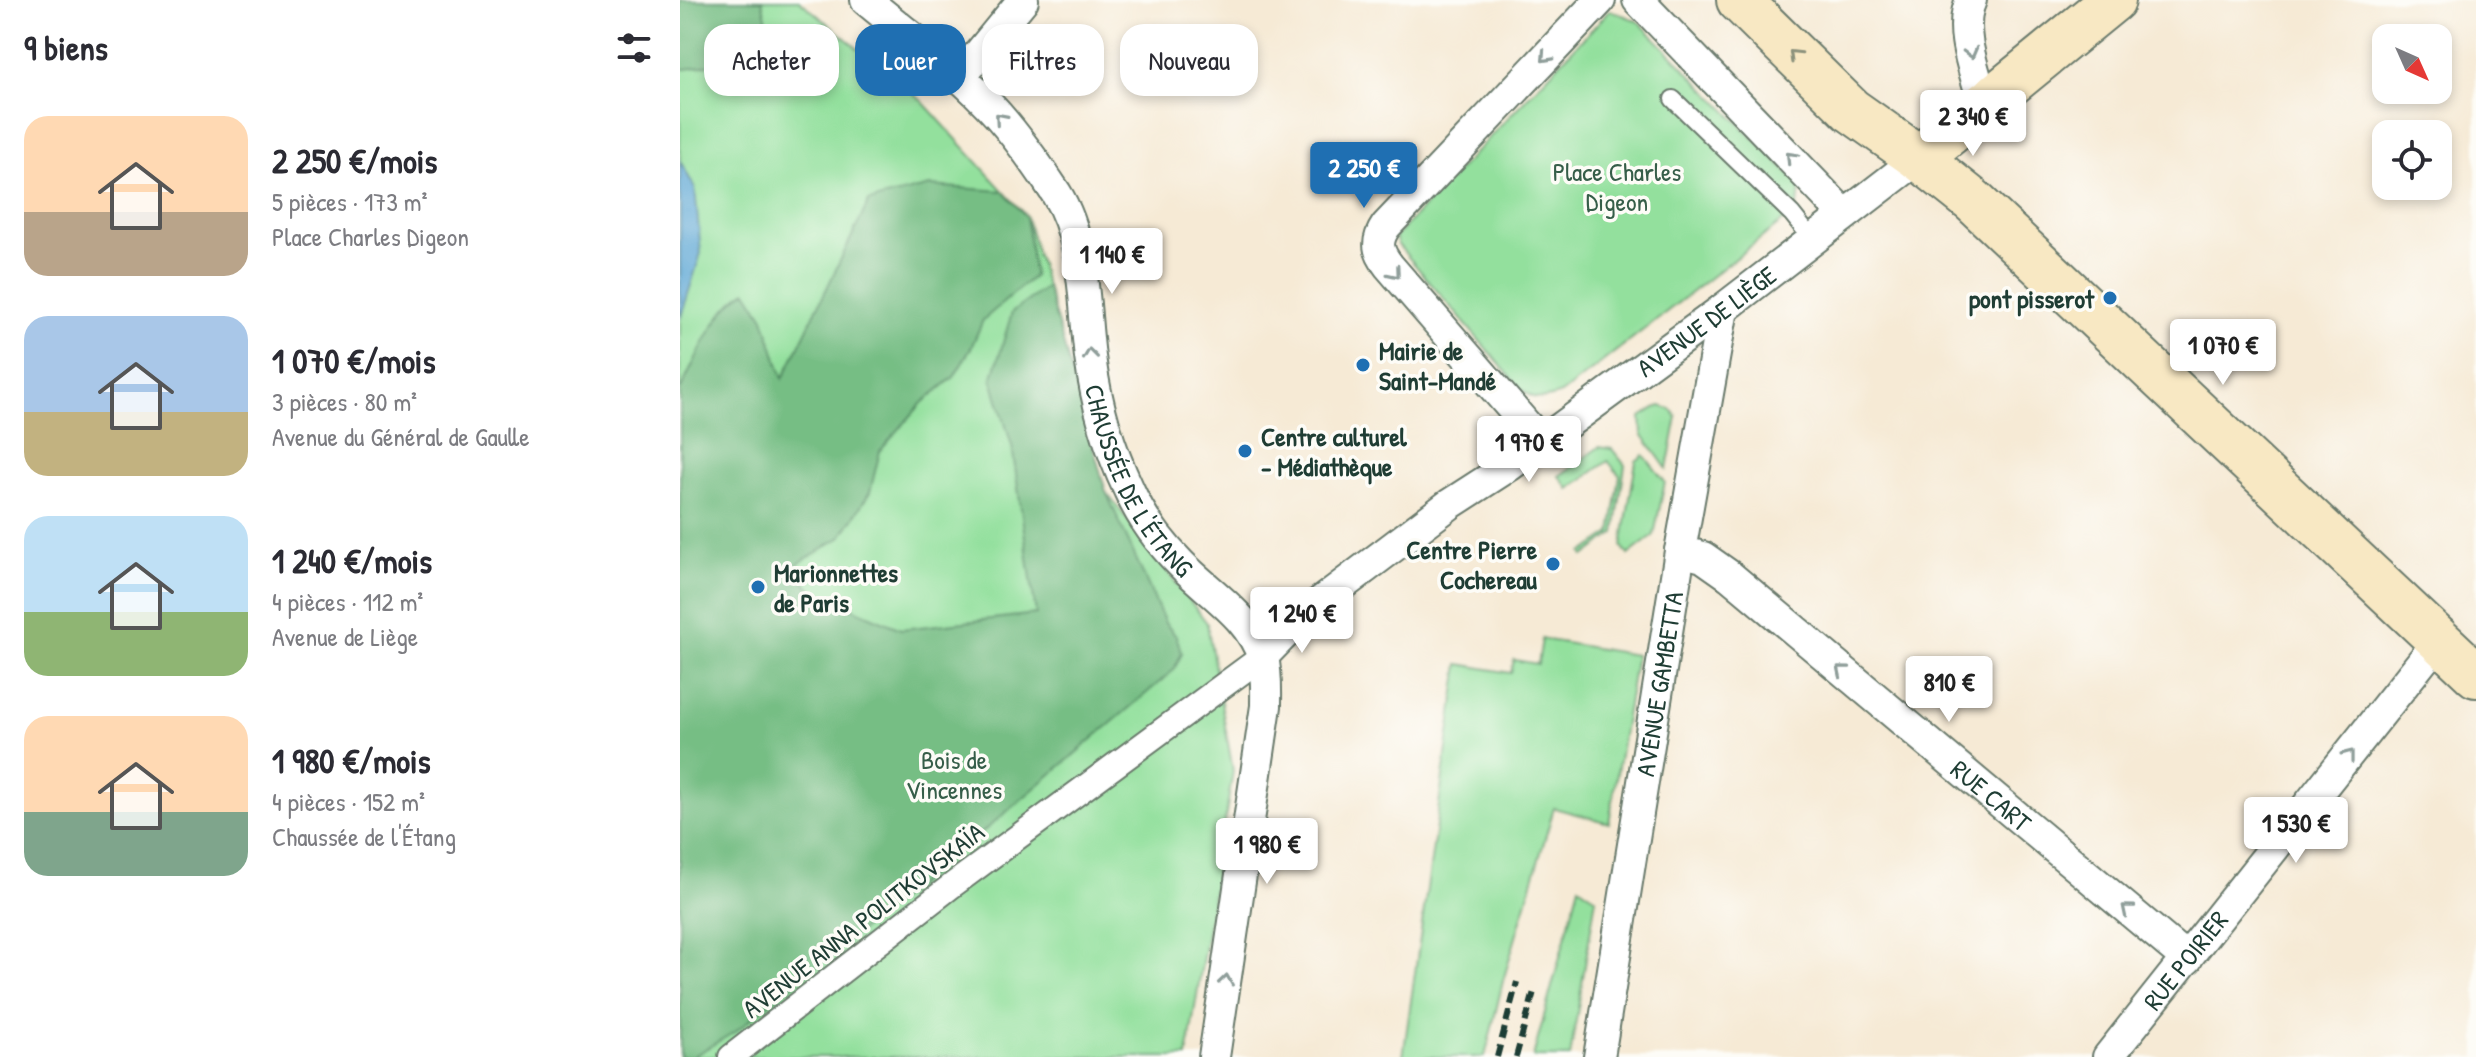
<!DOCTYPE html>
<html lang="fr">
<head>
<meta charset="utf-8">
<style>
  body { margin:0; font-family:"Patrick Hand",sans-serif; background:#f2f2f3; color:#2b2b33; height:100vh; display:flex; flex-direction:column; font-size:30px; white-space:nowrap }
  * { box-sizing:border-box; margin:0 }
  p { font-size:26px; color:#7c7c81 }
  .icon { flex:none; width:44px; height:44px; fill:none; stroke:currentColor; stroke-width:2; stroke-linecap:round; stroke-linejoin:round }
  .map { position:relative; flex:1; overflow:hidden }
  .sheet { display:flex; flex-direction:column; background:#fff; width:680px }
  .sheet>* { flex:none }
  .hud { position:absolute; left:24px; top:24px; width:760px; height:72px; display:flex; gap:16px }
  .needle { width:52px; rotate:135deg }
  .tools { position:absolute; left:1692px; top:24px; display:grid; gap:16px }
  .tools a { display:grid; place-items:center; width:80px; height:80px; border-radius:16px; background:#fff; box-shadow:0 4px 12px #0003; font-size:40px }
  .price { position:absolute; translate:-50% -68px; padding:0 18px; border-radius:8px; background:#fff; color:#222; font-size:26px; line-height:52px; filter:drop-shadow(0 2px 4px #0008) }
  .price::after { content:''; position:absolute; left:50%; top:48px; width:24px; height:18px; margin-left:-12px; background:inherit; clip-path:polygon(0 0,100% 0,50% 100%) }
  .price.current { background:#1f6fb2; color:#fff }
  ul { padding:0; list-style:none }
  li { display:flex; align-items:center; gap:24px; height:200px; padding:0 24px }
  li span { display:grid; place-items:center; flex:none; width:224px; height:160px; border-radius:24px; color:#555 }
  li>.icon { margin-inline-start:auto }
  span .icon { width:96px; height:96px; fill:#fffc; stroke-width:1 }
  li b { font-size:34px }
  h2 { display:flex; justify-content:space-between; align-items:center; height:96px; padding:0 24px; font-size:34px }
  .tag { padding:0 28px; border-radius:24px; background:#fff; box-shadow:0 4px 12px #0003; font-size:28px; line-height:72px }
  .tag.current { background:#1f6fb2; color:#fff }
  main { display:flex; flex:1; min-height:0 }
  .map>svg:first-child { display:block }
  .green { fill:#93e09d; stroke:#598e68; stroke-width:2 }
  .forest { fill:#76be84; stroke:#4a7e5c; stroke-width:2 }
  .water { fill:#5fa8d6; stroke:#3f7285; stroke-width:2 }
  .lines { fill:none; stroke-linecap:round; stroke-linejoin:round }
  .service-casing { stroke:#6a7a6c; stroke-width:20 }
  .pedestrian-casing { stroke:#6a7a6c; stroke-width:28 }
  .minor-casing { stroke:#6a7a6c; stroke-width:34 }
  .secondary-casing { stroke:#6a7a6c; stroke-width:48 }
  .service { stroke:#fff; stroke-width:16 }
  .pedestrian { stroke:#fff; stroke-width:24 }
  .minor { stroke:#fff; stroke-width:30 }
  .secondary { stroke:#f8e8c3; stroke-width:44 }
  .rail { stroke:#1f3d34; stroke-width:6; stroke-dasharray:12 6; stroke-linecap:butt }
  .oneway { stroke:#8f9e9a }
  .oneway2 { stroke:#8c927c }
  .poi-dot { fill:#1f6fb2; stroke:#fdfcf7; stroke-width:3 }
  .labels { text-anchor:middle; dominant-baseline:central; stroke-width:7; stroke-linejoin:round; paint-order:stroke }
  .park-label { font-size:26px; fill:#365e49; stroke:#fdfcf7 }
  .poi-label { font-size:26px; font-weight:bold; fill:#1f3d34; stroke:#fdfcf7; text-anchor:start }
  .street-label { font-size:26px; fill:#1f3d34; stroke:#fdfcf7 }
</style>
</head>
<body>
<main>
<section class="sheet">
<h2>9 biens<svg class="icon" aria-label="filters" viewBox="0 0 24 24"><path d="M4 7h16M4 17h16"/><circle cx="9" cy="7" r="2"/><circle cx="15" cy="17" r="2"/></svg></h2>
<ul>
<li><span style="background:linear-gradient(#ffd9b3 60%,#b9a48a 0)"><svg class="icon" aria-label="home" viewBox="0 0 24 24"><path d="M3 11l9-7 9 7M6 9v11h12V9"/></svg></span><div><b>2 250 €/mois</b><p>5 pièces · 173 m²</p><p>Place Charles Digeon</p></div></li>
<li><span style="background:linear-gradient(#a9c7e8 60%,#c2b280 0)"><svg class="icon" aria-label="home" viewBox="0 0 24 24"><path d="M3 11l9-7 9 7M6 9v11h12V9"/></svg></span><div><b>1 070 €/mois</b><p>3 pièces · 80 m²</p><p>Avenue du Général de Gaulle</p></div></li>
<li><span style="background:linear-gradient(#bfe0f5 60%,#8fb573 0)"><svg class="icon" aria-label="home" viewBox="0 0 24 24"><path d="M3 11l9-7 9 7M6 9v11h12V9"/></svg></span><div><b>1 240 €/mois</b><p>4 pièces · 112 m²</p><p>Avenue de Liège</p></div></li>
<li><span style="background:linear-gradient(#ffd9b3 60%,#7fa58c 0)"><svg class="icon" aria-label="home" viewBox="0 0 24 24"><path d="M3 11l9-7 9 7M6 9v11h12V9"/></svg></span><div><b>1 980 €/mois</b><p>4 pièces · 152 m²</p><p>Chaussée de l'Étang</p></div></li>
</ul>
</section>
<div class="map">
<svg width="1796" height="1057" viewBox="0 0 1796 1057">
  <rect width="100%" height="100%" fill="#fdfcf7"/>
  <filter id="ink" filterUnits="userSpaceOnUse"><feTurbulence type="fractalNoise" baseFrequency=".0125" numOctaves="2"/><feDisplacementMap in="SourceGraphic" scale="16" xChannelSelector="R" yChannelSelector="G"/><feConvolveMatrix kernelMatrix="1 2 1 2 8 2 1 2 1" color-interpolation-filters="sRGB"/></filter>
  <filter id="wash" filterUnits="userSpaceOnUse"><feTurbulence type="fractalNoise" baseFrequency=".006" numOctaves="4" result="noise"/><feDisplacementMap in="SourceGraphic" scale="32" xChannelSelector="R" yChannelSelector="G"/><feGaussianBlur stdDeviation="1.8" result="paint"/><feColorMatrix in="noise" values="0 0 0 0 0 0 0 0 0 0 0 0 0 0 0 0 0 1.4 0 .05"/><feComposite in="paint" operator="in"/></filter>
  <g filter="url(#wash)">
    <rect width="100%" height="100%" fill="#f6ead5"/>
    <g class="green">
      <polygon points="0,0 119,0 242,101 346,216 426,492 527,623 553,771 507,1057 0,1057"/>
      <path d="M930 10 958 21 1118 183C1121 195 1119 203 1112 214L881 394C856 403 850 399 833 380L718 245 715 237Z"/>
      <polygon points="981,406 991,409 997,417 987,469 962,434 961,417 975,408"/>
      <polygon points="919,447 932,449 945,465 935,533 904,556 902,553 931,533 940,476 928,461 889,489 879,476"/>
      <polygon points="964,455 985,482 974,535 948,555 942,546 956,461"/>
      <polygon points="862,639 956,655 929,823 874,808 823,981 805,1057 723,1057 779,664 831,673 834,660 858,664"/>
      <polygon points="899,886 916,898 890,1057 853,1057"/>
    </g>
    <g class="forest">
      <polygon points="0,0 82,0 94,53 6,69 0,69"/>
      <path d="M250 186 323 191 346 216 354 276 303 320 290 350 274 377 242 403 200 451 190 492 161 537 111 568 134 592 221 629 356 614 332 446 312 380 332 312 367 287 426 492 485 623 496 636 502 653 494 670 285 847 56 1031 12 1057H0V391C16 360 36 307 67 291L84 318 103 379 189 201Z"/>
    </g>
    <polygon class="water" points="0,161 15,188 21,253 0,320"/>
  </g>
  <g filter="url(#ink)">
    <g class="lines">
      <g class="service-casing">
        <polyline id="service" points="993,99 1112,214 1132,239"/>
      </g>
      <g class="pedestrian-casing">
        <polyline id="pedestrian" points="51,1057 274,884 582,657"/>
      </g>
      <g class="minor-casing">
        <g id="minor">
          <path id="s1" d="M186 0C230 37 280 72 318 115 339 139 358 166 376 193 406 241 403 303 410 357 416 403 429 448 449 490 461 517 480 543 501 564 530 594 570 616 583 658 587 674 586 690 586 706L534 1057"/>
          <polyline points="958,0 1164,214"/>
          <path d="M1291 0C1277 31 1296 74 1304 105"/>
          <polyline points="279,78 343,0"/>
          <path d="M861 442 709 266C698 252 695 242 706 226L920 0"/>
          <path id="s2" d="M1000 551 1023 557 1050 576 1507 959"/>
          <path id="s3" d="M582 657 623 615 770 504 829 466 1043 309 1239 158"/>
          <path id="s4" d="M919 1057 1000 551 1043 309"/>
          <path id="s5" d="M1428 1057 1760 639"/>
        </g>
      </g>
      <g class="secondary-casing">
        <g id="secondary">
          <polyline points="1059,0 1171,110 1239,158 1293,201 1796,675"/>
          <polyline points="1239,158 1433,0"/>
        </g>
      </g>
      <use href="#service" class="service"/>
      <use href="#pedestrian" class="pedestrian"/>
      <use href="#minor" class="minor"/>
      <use href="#secondary" class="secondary"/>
      <g class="rail">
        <polyline points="817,1057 837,982"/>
        <polyline points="836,1057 855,988"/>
      </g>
    </g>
    <defs><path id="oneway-chevron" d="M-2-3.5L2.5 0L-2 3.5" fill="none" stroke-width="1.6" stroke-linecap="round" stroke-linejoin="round" transform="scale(2)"/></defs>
    <g class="oneway">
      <use href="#oneway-chevron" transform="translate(1291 53) rotate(75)"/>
      <use href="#oneway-chevron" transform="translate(866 57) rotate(133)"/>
      <use href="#oneway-chevron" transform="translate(320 118) rotate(-131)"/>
      <use href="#oneway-chevron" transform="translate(1111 157) rotate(-134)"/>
      <use href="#oneway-chevron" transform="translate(715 273) rotate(50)"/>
      <use href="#oneway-chevron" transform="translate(410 354) rotate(-97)"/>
      <use href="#oneway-chevron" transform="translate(1162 670) rotate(-140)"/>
      <use href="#oneway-chevron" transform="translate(1669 755) rotate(-52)"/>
      <use href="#oneway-chevron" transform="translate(1447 909) rotate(-140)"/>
      <use href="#oneway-chevron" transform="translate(546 980) rotate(-82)"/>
    </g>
    <use class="oneway2" href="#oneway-chevron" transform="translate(1114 55) rotate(-136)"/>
  </g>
  <g class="poi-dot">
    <circle cx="1430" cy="298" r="8"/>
    <circle cx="683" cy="365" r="8"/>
    <circle cx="565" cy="451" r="8"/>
    <circle cx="873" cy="564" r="8"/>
    <circle cx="78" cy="587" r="8"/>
  </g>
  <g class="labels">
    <g class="park-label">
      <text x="937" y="171">Place Charles<tspan x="937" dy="30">Digeon</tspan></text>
      <text x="274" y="759">Bois de<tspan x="274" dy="30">Vincennes</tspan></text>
    </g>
    <g class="poi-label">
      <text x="1414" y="298" text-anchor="end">pont pisserot</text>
      <text x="699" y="350">Mairie de<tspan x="699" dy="30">Saint-Mandé</tspan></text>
      <text x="581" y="436">Centre culturel<tspan x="581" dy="30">- Médiathèque</tspan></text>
      <text x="857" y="549" text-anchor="end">Centre Pierre<tspan x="857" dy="30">Cochereau</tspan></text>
      <text x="94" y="572">Marionnettes<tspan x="94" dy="30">de Paris</tspan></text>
    </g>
    <g class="street-label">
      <text stroke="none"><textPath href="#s3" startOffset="558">AVENUE DE LIÈGE</textPath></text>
      <text stroke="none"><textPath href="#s1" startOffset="576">CHAUSSÉE DE L'ÉTANG</textPath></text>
      <text stroke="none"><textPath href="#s4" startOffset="378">AVENUE GAMBETTA</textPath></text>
      <text stroke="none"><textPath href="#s2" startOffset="398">RUE CART</textPath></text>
      <text transform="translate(183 920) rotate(-38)">AVENUE ANNA POLITKOVSKAÏA</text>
      <text stroke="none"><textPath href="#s5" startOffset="124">RUE POIRIER</textPath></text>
    </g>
  </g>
</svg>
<div class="tools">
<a><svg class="needle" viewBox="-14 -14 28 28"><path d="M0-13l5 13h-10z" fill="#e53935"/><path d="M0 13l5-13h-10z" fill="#7c7c81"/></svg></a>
<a><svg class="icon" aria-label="locate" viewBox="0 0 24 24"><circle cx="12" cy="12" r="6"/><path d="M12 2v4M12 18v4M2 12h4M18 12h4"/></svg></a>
</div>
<b class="price" style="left:1293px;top:158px">2 340 €</b>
<b class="price current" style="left:684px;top:210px">2 250 €</b>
<b class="price" style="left:432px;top:296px">1 140 €</b>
<b class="price" style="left:1543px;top:387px">1 070 €</b>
<b class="price" style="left:849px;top:484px">1 970 €</b>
<b class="price" style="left:622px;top:655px">1 240 €</b>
<b class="price" style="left:1269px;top:724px">810 €</b>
<b class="price" style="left:1616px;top:865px">1 530 €</b>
<b class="price" style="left:587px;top:886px">1 980 €</b>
<div class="hud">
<a class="tag">Acheter</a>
<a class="tag current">Louer</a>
<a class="tag">Filtres</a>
<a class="tag">Nouveau</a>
</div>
</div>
</main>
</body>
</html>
